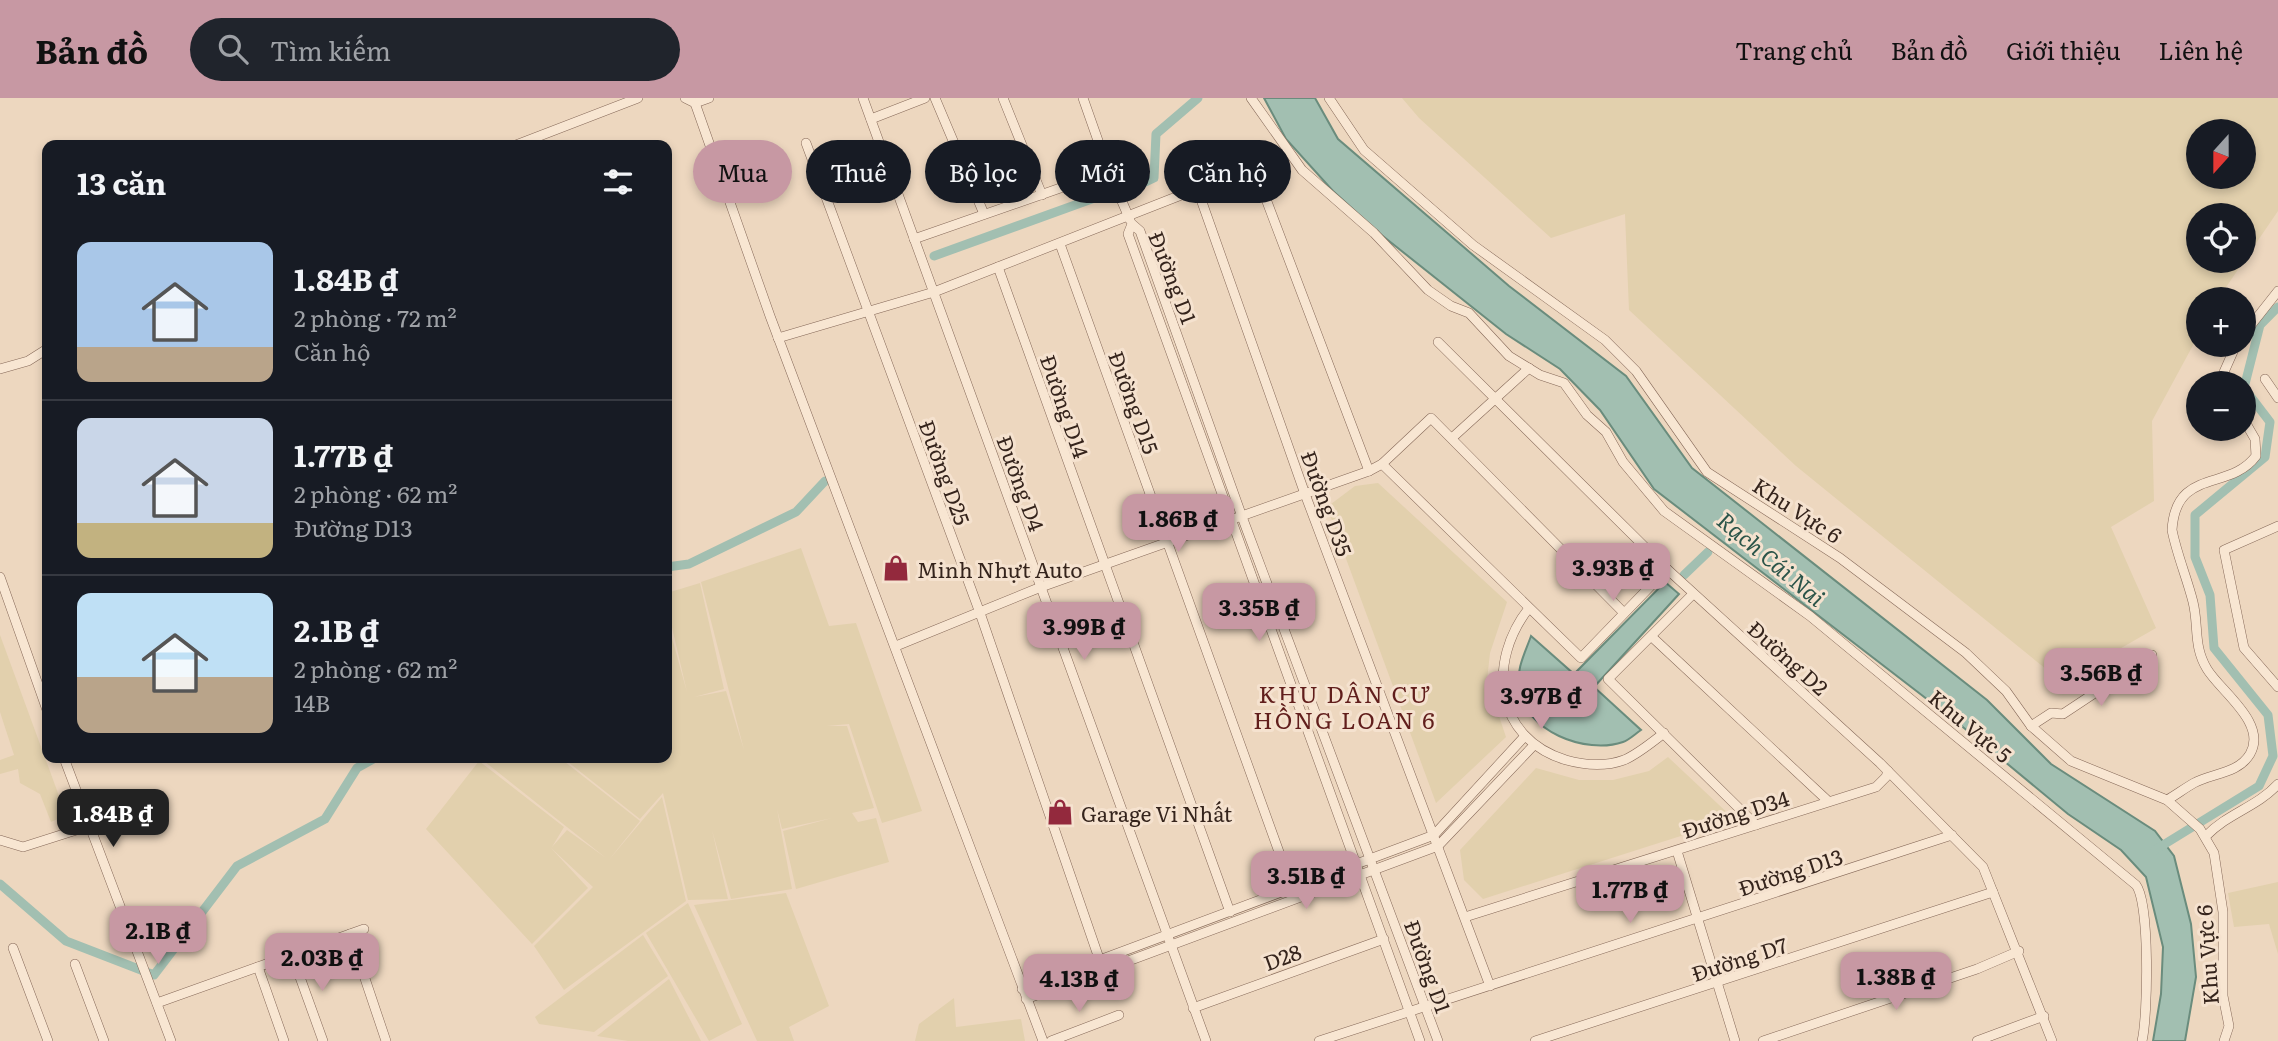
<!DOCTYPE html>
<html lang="vi">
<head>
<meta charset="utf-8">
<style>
  body { margin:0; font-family:Literata,serif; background:#20242c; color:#f1f3f6; height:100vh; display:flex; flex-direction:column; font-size:26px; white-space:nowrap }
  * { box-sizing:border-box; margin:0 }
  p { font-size:23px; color:#9ea1a6 }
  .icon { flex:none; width:38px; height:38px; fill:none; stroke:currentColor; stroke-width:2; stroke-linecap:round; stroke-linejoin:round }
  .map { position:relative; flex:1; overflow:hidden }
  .panel { position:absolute; left:42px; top:42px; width:630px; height:623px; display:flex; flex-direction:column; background:#171b24; border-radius:14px; box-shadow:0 4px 10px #0003 }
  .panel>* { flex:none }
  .top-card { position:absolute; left:693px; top:42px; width:665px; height:63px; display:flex; gap:14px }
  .needle { width:46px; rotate:201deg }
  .tools { position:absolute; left:2186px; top:21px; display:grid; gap:14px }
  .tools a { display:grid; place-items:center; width:70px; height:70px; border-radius:50%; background:#171b24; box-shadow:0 4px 10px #0003; font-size:35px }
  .price { position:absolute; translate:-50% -60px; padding:0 16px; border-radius:14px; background:#c798a3; color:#111; font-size:23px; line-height:46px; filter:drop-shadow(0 2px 4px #0008) }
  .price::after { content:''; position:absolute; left:50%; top:42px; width:21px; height:16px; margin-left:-10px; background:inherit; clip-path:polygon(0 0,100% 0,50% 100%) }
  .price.selected { background:#222; color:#fff }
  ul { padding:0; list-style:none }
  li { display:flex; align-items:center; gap:21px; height:175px; padding:0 35px }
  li+li { border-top:2px solid #363941 }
  li span { display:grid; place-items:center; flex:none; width:196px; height:140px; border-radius:14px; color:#555 }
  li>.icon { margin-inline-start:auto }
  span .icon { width:84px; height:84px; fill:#fffc; stroke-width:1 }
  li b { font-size:30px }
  h2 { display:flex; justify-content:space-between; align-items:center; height:84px; padding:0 35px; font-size:30px }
  .pill { padding:0 24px; border-radius:32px; background:#171b24; box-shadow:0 4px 10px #0003; font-size:24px; line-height:63px }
  .pill.selected { background:#c798a3; color:#111 }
  header { display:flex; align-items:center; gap:42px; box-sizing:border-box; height:98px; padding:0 35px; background:#c798a3; color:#111 }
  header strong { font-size:33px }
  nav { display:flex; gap:38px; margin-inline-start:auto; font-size:24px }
  .search { width:490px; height:63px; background:#20242c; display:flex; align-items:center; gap:18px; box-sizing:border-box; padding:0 24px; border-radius:38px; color:#9ea1a6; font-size:26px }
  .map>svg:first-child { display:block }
  .farmland { fill:#e2d0ad; fill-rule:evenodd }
  .water { fill:#a2bfb1; stroke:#6a8c7d; stroke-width:2 }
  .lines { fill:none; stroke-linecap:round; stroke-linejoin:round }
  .canal { stroke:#a2bfb1; stroke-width:9 }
  .minor-casing { stroke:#856858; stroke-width:10 }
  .minor { stroke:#f8e6d2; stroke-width:9 }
  .labels { text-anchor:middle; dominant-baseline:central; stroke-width:6; stroke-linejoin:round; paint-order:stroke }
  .street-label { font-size:21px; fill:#35241c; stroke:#f5e2cf }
  .poi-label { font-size:21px; fill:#35241c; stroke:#f5e2cf; text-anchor:start }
  .water-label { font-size:23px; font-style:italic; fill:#2c554a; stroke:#f5e2cf }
  .neighbourhood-label { font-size:23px; letter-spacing:2px; fill:#611e1c; stroke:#f5e2cf }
</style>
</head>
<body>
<header>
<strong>Bản đồ</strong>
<div class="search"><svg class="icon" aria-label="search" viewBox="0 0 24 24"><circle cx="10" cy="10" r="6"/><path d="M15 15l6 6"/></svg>Tìm kiếm</div>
<nav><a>Trang chủ</a><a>Bản đồ</a><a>Giới thiệu</a><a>Liên hệ</a></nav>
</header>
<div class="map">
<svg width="2278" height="943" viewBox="0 0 2278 943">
  <rect width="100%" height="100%" fill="#edd7bf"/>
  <g class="farmland">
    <path d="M1402 0H2278V113L2218 201H2198V238L2152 323 2154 403 2111 429 2156 530 2062 584 1796 368 1629 212 1625 116 1551 140 1419 20ZM2198 33H2244V79H2198ZM2198 117H2244V163H2198Z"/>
    <polygon points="1378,385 1507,504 1490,555 1487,582 1506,639 1436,705 1327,409 1355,388"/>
    <polygon points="801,450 829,528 856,525 922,713 882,725 849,626 827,628 847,628 874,710 852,715 858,724 876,720 889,764 796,791 783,733 832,720 782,731 777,711 792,791 731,801 712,732 728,801 688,802 663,695 640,721 563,660 667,660 667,522 687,594 667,508 667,495 700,485 724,591 694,599 726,593 744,652 701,484"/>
    <polygon points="0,537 66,717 51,724 40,696 20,685 18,671 0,676 0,662 14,657 0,614"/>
    <polygon points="1668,659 1734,721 1483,801 1464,782 1460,752 1536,670 1579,682 1613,682 1649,673"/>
    <polygon points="480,660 560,660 640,723 608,763 662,699 686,803 564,892 534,848 593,789 551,750 588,790 532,846 426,731 479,663 564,729 552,749 567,732 606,760"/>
    <polygon points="2278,784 2278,856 2269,826 2234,829 2228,795"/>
    <polygon points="786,795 829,908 789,929 794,943 757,943 694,807"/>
    <polygon points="688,805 742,926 709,943 646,835"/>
    <polygon points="643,837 668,878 594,934 539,926 535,919"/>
    <polygon points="669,881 701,943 628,943 597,938"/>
    <polygon points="954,900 956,929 1021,921 1025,943 915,943 919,926"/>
  </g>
  <g class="water">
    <polygon points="1264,0 1315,0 1338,41 1509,188 1626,278 1692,370 1987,602 2051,666 2155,733 2174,758 2191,826 2196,879 2185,943 2153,943 2161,896 2163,849 2146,779 2121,752 2068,716 1958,625 1654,391 1600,312 1560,271 1506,236 1379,135 1333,93 1286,41"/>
    <path d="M1665 484 1679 496 1594 589 1641 632C1635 636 1629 642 1623 644 1586 657 1524 633 1519 590 1516 571 1525 555 1531 538L1574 576Z"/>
  </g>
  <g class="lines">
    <g class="canal">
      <polyline points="1139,87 1154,80 1156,36 1198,0"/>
      <polyline points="934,158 1100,98"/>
      <polyline points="667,469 689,466 796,414 825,383"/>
      <polyline points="1684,477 1708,454"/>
      <polyline points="2155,752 2259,688 2273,658 2268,617 2214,550 2210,497 2195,459 2195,417 2265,359 2270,324 2244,290 2260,227 2278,209"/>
      <polyline points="0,786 66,843 154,877 237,768 325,721 357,670 375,660"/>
    </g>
    <g class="minor-casing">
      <g id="minor">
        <polyline points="685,0 695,5"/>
        <polyline points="863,0 1206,943"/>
        <polyline points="935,0 984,116"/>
        <polyline points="1003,0 1042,97"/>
        <polyline points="1083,0 1108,71 1130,122"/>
        <path d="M1251 0 1302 72 1374 135 1428 192 1451 208 1469 215 1509 258 1540 277 1564 285 1587 317 1606 334 1623 364 1664 413 1810 518 2136 787C2150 805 2148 918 2142 943"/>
        <polyline points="1329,0 1364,52 1473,147 1605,242 1636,273 1707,374 1840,460 1966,555 2006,593 2031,628 2071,663 2167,702 2200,731 2214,755 2223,814 2223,898 2229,928 2224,943"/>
        <polyline points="695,5 770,218 1043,943"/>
        <polyline points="695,5 709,0"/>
        <polyline points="871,21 925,0"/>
        <polyline points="806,45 980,515 1103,872"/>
        <polyline points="516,47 638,0"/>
        <polyline points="1197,90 1305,396 1490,888"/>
        <polyline points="914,141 1109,73"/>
        <polyline points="1060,146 1292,790"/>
        <polyline points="998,169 1230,814"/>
        <polyline points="2244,236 2278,193"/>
        <polyline points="778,240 934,194 1222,81 1239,77 1258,80 1369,373"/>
        <polyline points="1438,244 1667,471 1880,665 1983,769 2052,943"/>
        <polyline points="0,271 28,263 47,251"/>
        <polyline points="2265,281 2278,300"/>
        <polyline points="2226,285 2224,274 2236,247"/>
        <polyline points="1452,340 1529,270"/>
        <polyline points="1382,366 1581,560 1667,471"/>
        <polyline points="2278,428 2224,452 2244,550 2278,589"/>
        <polyline points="0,479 47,612"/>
        <polyline points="1693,496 1608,581 1756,727"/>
        <path d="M1529 510C1487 563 1494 640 1566 662 1584 667 1605 669 1624 662 1638 656 1651 645 1664 635"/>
        <polyline points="1652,539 1828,703"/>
        <polyline points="896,548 1041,489 1369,373 1382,366 1431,320 1624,515"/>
        <polyline points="2031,628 2051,615 2063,616 2152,557"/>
        <polyline points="64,660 171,943"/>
        <path d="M2167 702C2176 697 2185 690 2194 685 2212 675 2238 676 2250 656 2268 625 2220 593 2207 571 2193 548 2199 528 2193 504 2187 480 2177 457 2172 432 2176 369 2229 394 2256 358L2255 341 2244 322"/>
        <path d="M2206 738C2228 715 2257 709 2278 686"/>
        <polyline points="0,742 23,749 89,728"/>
        <polyline points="1677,753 1735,943"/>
        <polyline points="1465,819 1876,689 1886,679 1888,673"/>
        <polyline points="350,836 386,943"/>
        <polyline points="13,850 48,943"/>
        <polyline points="292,857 323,943"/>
        <polyline points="75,866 104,943"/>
        <polyline points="258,869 284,943"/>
        <polyline points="1022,891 1434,737 1525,638"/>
        <polyline points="1026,901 1438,748 1534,647"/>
        <polyline points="157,905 364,831"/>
        <polyline points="1193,910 1384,841"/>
        <polyline points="1051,943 1119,917"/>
        <polyline points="1319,943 1952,737"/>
        <polyline points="1420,943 1128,136 1132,126 1140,133 1241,416 1438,943"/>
        <polyline points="1535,943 1993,794"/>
        <polyline points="1763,943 1977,871 2019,853"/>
        <polyline points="1977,943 2044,918"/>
      </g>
    </g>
    <use href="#minor" class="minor"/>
  </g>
  <defs>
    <g id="shop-bare" transform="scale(2.1)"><path d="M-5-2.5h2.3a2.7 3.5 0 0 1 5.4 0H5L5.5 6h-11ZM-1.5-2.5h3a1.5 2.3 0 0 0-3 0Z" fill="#93293d" stroke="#f5e2cf" stroke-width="2.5" paint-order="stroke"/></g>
  </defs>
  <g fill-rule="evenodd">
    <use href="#shop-bare" x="896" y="470"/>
    <use href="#shop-bare" x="1060" y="714"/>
  </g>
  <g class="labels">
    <g class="street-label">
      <text transform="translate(1174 179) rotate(69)">Đường D1</text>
      <text transform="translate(1135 304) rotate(70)">Đường D15</text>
      <text transform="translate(1066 308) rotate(71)">Đường D14</text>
      <text transform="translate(946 374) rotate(70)">Đường D25</text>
      <text transform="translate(1022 385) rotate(70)">Đường D4</text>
      <text transform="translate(1328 405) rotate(70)">Đường D35</text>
      <text transform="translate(1798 411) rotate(33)">Khu Vực 6</text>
      <text transform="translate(1789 559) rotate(42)">Đường D2</text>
      <text transform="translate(1971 627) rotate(40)">Khu Vực 5</text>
      <text transform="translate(1735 715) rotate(-18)">Đường D34</text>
      <text transform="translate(1790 773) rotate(-18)">Đường D13</text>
      <text transform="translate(2206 857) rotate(-94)">Khu Vực 6</text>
      <text transform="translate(1282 858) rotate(-20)">D28</text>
      <text transform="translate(1739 860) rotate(-18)">Đường D7</text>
      <text transform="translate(1429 868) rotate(70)">Đường D1</text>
    </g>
    <g class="poi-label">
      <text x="917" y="470">Minh Nhựt Auto</text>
      <text x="1081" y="714">Garage Vi Nhất</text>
    </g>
    <g class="water-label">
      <text transform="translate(1772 460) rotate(40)">Rạch Cái Nai</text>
    </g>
    <g class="neighbourhood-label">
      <text x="1345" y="595">KHU DÂN CƯ<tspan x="1345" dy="26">HỒNG LOAN 6</tspan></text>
    </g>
  </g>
</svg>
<div class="tools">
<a><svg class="needle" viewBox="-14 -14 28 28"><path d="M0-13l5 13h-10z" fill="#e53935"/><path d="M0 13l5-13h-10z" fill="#9ea1a6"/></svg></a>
<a><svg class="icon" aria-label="locate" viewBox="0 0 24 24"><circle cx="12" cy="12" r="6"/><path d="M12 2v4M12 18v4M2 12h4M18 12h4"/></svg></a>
<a>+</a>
<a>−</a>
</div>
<b class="price" style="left:1178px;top:456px">1.86B ₫</b>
<b class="price" style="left:1613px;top:505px">3.93B ₫</b>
<b class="price" style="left:1259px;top:545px">3.35B ₫</b>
<b class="price" style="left:1084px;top:564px">3.99B ₫</b>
<b class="price" style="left:2101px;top:610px">3.56B ₫</b>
<b class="price" style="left:1541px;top:633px">3.97B ₫</b>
<b class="price selected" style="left:113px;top:751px">1.84B ₫</b>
<b class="price" style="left:1306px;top:813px">3.51B ₫</b>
<b class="price" style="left:1630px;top:827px">1.77B ₫</b>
<b class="price" style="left:158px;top:868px">2.1B ₫</b>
<b class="price" style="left:322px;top:895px">2.03B ₫</b>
<b class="price" style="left:1896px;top:914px">1.38B ₫</b>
<b class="price" style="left:1079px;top:916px">4.13B ₫</b>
<div class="top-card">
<a class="pill selected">Mua</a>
<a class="pill">Thuê</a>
<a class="pill">Bộ lọc</a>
<a class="pill">Mới</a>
<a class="pill">Căn hộ</a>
</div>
<section class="panel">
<h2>13 căn<svg class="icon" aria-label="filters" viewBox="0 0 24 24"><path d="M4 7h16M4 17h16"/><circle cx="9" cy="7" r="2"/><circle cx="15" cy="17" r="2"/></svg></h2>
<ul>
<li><span style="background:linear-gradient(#a9c7e8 75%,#b9a48a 0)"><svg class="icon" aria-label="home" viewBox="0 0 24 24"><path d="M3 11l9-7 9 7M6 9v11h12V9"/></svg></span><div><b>1.84B ₫</b><p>2 phòng · 72 m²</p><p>Căn hộ</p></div></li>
<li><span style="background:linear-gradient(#c9d6e8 75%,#c2b280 0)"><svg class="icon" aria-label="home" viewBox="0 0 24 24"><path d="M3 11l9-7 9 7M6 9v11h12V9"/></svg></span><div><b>1.77B ₫</b><p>2 phòng · 62 m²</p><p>Đường D13</p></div></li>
<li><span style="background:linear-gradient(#bfe0f5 60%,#b9a48a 0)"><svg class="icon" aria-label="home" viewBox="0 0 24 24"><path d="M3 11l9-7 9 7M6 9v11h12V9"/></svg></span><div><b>2.1B ₫</b><p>2 phòng · 62 m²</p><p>14B</p></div></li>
</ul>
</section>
</div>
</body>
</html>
